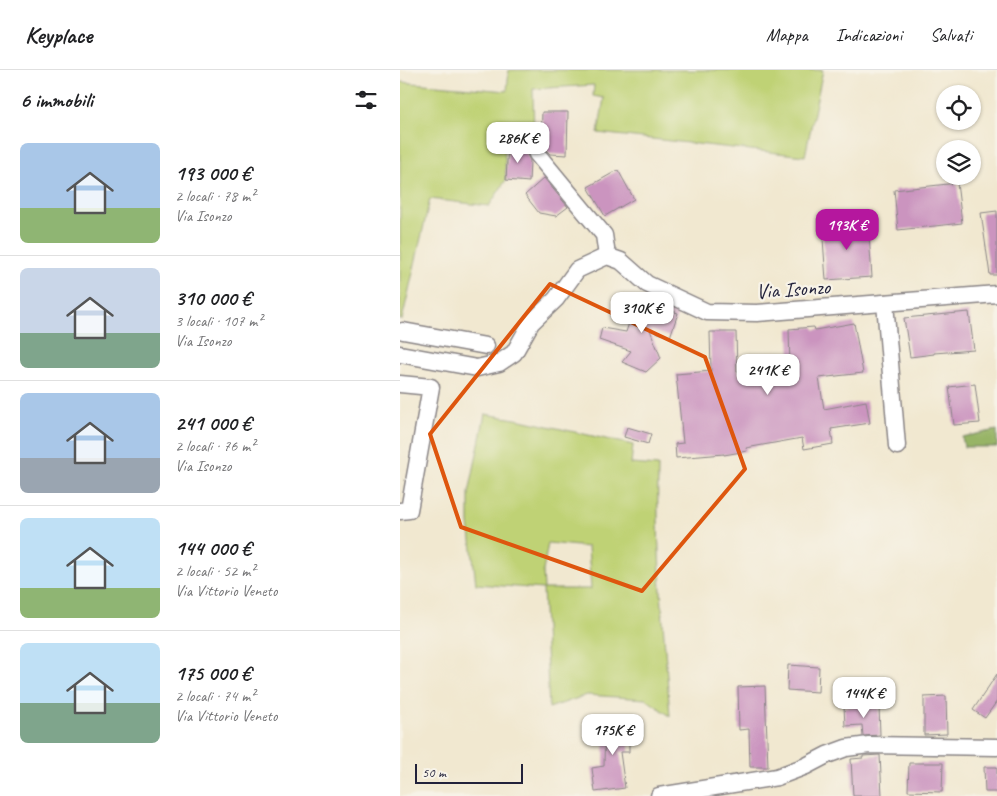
<!DOCTYPE html>
<html lang="it">
<head>
<meta charset="utf-8">
<style>
  body { margin:0; font-family:Caveat,sans-serif; background:#f6f6f6; color:#202124; height:100vh; display:flex; flex-direction:column; font-size:19px; white-space:nowrap }
  * { box-sizing:border-box; margin:0 }
  p { font-size:16px; color:#757577 }
  .icon { flex:none; width:28px; height:28px; fill:none; stroke:currentColor; stroke-width:2; stroke-linecap:round; stroke-linejoin:round }
  .map { position:relative; flex:1; overflow:hidden }
  .side { display:flex; flex-direction:column; background:#fff; width:400px }
  .side>* { flex:none }
  .controls { position:absolute; left:536px; top:15px; display:grid; gap:10px }
  .controls a { display:grid; place-items:center; width:45px; height:45px; border-radius:50%; background:#fff; box-shadow:0 1px 4px #0004; font-size:25px }
  .scale { position:absolute; left:15px; bottom:12px; width:108px; box-sizing:border-box; padding-left:5px; border:2px solid #22223b; border-top:0; font-size:14px; line-height:18px; white-space:nowrap; color:#22223b; -webkit-text-stroke:4px #f7f3e8; paint-order:stroke }
  .price { position:absolute; translate:-50% -42px; padding:0 11px; border-radius:10px; background:#fff; color:#222; font-size:16px; line-height:32px; filter:drop-shadow(0 1px 2px #0008) }
  .price::after { content:''; position:absolute; left:50%; top:30px; width:15px; height:11px; margin-left:-8px; background:inherit; clip-path:polygon(0 0,100% 0,50% 100%) }
  .price.selected { background:#b5179e; color:#fff }
  ul { padding:0; list-style:none }
  li { display:flex; align-items:center; gap:15px; height:125px; padding:0 20px }
  li+li { border-top:1px solid #e0e0e0 }
  li span { display:grid; place-items:center; flex:none; width:140px; height:100px; border-radius:8px; color:#555 }
  li>.icon { margin-inline-start:auto }
  span .icon { width:60px; height:60px; fill:#fffc; stroke-width:1 }
  li b { font-size:21px }
  h2 { display:flex; justify-content:space-between; align-items:center; height:60px; padding:0 20px; font-size:21px }
  header { display:flex; align-items:center; gap:30px; box-sizing:border-box; height:70px; padding:0 25px; background:#fff; border-bottom:1px solid #e0e0e0 }
  header strong { font-size:24px }
  nav { display:flex; gap:28px; margin-inline-start:auto; font-size:18px }
  main { display:flex; flex:1; min-height:0 }
  .map>svg:first-child { display:block }
  .green { fill:#bfd275; stroke:#707a58; fill-rule:evenodd }
  .forest { fill:#97b466; stroke:#5c6b50 }
  .building { fill:#cb94bf }
  .lines { fill:none; stroke-linecap:round; stroke-linejoin:round }
  .minor-casing { stroke:#8a8586; stroke-width:19 }
  .minor { stroke:#fff; stroke-width:16 }
  .marked { fill:none; stroke:#de560e; stroke-width:4; stroke-linejoin:round }
  .labels { text-anchor:middle; dominant-baseline:central; stroke-width:4.5; stroke-linejoin:round; paint-order:stroke }
  .street-label { font-size:21px; fill:#22223b; stroke:#f7f3e8 }
</style>
</head>
<body>
<header>
<strong>Keyplace</strong>
<nav><a>Mappa</a><a>Indicazioni</a><a>Salvati</a></nav>
</header>
<main>
<section class="side">
<h2>6 immobili<svg class="icon" aria-label="filters" viewBox="0 0 24 24"><path d="M4 7h16M4 17h16"/><circle cx="9" cy="7" r="2"/><circle cx="15" cy="17" r="2"/></svg></h2>
<ul>
<li><span style="background:linear-gradient(#a9c7e8 65%,#8fb573 0)"><svg class="icon" aria-label="home" viewBox="0 0 24 24"><path d="M3 11l9-7 9 7M6 9v11h12V9"/></svg></span><div><b>193 000 €</b><p>2 locali · 78 m²</p><p>Via Isonzo</p></div></li>
<li><span style="background:linear-gradient(#c9d6e8 65%,#7fa58c 0)"><svg class="icon" aria-label="home" viewBox="0 0 24 24"><path d="M3 11l9-7 9 7M6 9v11h12V9"/></svg></span><div><b>310 000 €</b><p>3 locali · 107 m²</p><p>Via Isonzo</p></div></li>
<li><span style="background:linear-gradient(#a9c7e8 65%,#9aa5b1 0)"><svg class="icon" aria-label="home" viewBox="0 0 24 24"><path d="M3 11l9-7 9 7M6 9v11h12V9"/></svg></span><div><b>241 000 €</b><p>2 locali · 76 m²</p><p>Via Isonzo</p></div></li>
<li><span style="background:linear-gradient(#bfe0f5 70%,#8fb573 0)"><svg class="icon" aria-label="home" viewBox="0 0 24 24"><path d="M3 11l9-7 9 7M6 9v11h12V9"/></svg></span><div><b>144 000 €</b><p>2 locali · 52 m²</p><p>Via Vittorio Veneto</p></div></li>
<li><span style="background:linear-gradient(#bfe0f5 60%,#7fa58c 0)"><svg class="icon" aria-label="home" viewBox="0 0 24 24"><path d="M3 11l9-7 9 7M6 9v11h12V9"/></svg></span><div><b>175 000 €</b><p>2 locali · 74 m²</p><p>Via Vittorio Veneto</p></div></li>
</ul>
</section>
<div class="map">
<svg width="597" height="726" viewBox="0 0 597 726">
  <rect width="100%" height="100%" fill="#f7f3e8"/>
  <filter id="ink" filterUnits="userSpaceOnUse"><feTurbulence type="fractalNoise" baseFrequency=".02" numOctaves="2"/><feDisplacementMap in="SourceGraphic" scale="10" xChannelSelector="R" yChannelSelector="G"/><feConvolveMatrix kernelMatrix="1 2 1 2 8 2 1 2 1" color-interpolation-filters="sRGB"/></filter>
  <filter id="wash" filterUnits="userSpaceOnUse"><feTurbulence type="fractalNoise" baseFrequency=".0096" numOctaves="4" result="noise"/><feDisplacementMap in="SourceGraphic" scale="20" xChannelSelector="R" yChannelSelector="G"/><feGaussianBlur stdDeviation="1.12" result="paint"/><feColorMatrix in="noise" values="0 0 0 0 0 0 0 0 0 0 0 0 0 0 0 0 0 1.4 0 .05"/><feComposite in="paint" operator="in"/></filter>
  <g filter="url(#wash)">
    <rect width="100%" height="100%" fill="#f1e8d0"/>
    <g class="green">
      <polygon points="109,0 423,0 405,86 198,63 204,28 193,26 194,15 133,19 134,72 104,69 106,110 89,136 30,129 2,250 0,249 0,12 107,21"/>
      <path d="M85 344 121 350 233 375 231 394 258 396C256 480 264 563 270 646L246 629 187 625 149 638 143 519 76 514 69 453V423ZM148 473 188 477 191 519H144L143 501Z"/>
    </g>
    <polygon class="forest" points="597,360 597,377 564,377 562,367"/>
    <g id="blocks">
      <g class="building">
        <polygon points="142,42 168,42 167,85 150,84 141,75"/>
        <polygon points="108,73 119,74 127,84 130,91 129,112 106,110"/>
        <polygon points="218,100 234,129 205,146 188,117"/>
        <polygon points="144,108 168,137 156,146 139,143 125,125"/>
        <polygon points="557,113 562,153 498,160 494,120"/>
        <polygon points="597,141 597,205 590,205 581,143"/>
        <polygon points="468,152 472,207 426,210 422,155"/>
        <polygon points="237,229 278,243 270,267 250,260 261,288 246,302 222,292 231,281 199,270 202,258 226,262"/>
        <polygon points="569,242 574,280 534,283 534,284 510,287 504,248"/>
        <polygon points="454,253 463,303 419,308 424,339 466,331 470,353 431,359 433,374 404,379 402,368 346,378 347,381 324,385 324,384 276,388 275,374 283,373 276,304 311,301 310,262 336,262 337,301 339,301 339,306 390,297 389,259 414,257 415,260"/>
        <polygon points="575,314 580,353 554,355 549,317"/>
        <polygon points="227,357 251,364 248,374 224,367"/>
        <polygon points="388,595 419,597 418,622 387,620"/>
        <polygon points="597,604 597,631 585,648 573,640"/>
        <polygon points="365,616 368,697 350,697 349,659 339,660 338,617"/>
        <polygon points="546,626 547,664 524,665 524,627"/>
        <polygon points="479,636 480,665 463,666 462,655 445,656 444,637"/>
        <polygon points="205,648 229,649 229,682 220,682 225,718 195,722 192,698 204,696"/>
        <polygon points="480,685 482,726 453,726 451,689 463,688 463,686"/>
        <polygon points="509,693 543,693 542,722 508,721"/>
        <polygon points="584,697 597,697 597,722 585,722"/>
      </g>
    </g>
  </g>
  <g filter="url(#ink)">
    <use href="#blocks" fill-opacity="0" stroke="#8a8586" stroke-width="1"/>
    <g class="lines">
      <g class="minor-casing">
        <g id="minor">
          <polyline points="137,84 204,165 207,186"/>
          <polyline points="485,233 497,376"/>
          <polyline points="3,261 86,276"/>
          <polyline points="0,284 77,298 99,293 114,283 131,253 156,229 177,200 207,186 221,191 247,214 307,242 357,243 597,224"/>
          <polyline points="0,314 31,317 9,440 0,441"/>
          <polyline points="259,726 377,707 406,696 427,685 446,678 469,675 597,677"/>
        </g>
      </g>
      <use href="#minor" class="minor"/>
    </g>
  </g>
  <path class="marked" d="M150 214 305 287 345 399 242 521 61 457 30 364Z"/>
  <g class="labels">
    <g class="street-label">
      <text transform="translate(393 219) rotate(-4)">Via Isonzo</text>
    </g>
  </g>
</svg>
<div class="controls">
<a><svg class="icon" aria-label="locate" viewBox="0 0 24 24"><circle cx="12" cy="12" r="6"/><path d="M12 2v4M12 18v4M2 12h4M18 12h4"/></svg></a>
<a><svg class="icon" aria-label="layers" viewBox="0 0 24 24"><path d="M12 4l9 5-9 5-9-5zM3 14l9 5 9-5"/></svg></a>
</div>
<div class="scale">50 m</div>
<b class="price" style="left:118px;top:94px">286K €</b>
<b class="price selected" style="left:447px;top:181px">193K €</b>
<b class="price" style="left:242px;top:264px">310K €</b>
<b class="price" style="left:368px;top:326px">241K €</b>
<b class="price" style="left:464px;top:649px">144K €</b>
<b class="price" style="left:213px;top:686px">175K €</b>
</div>
</main>
</body>
</html>
